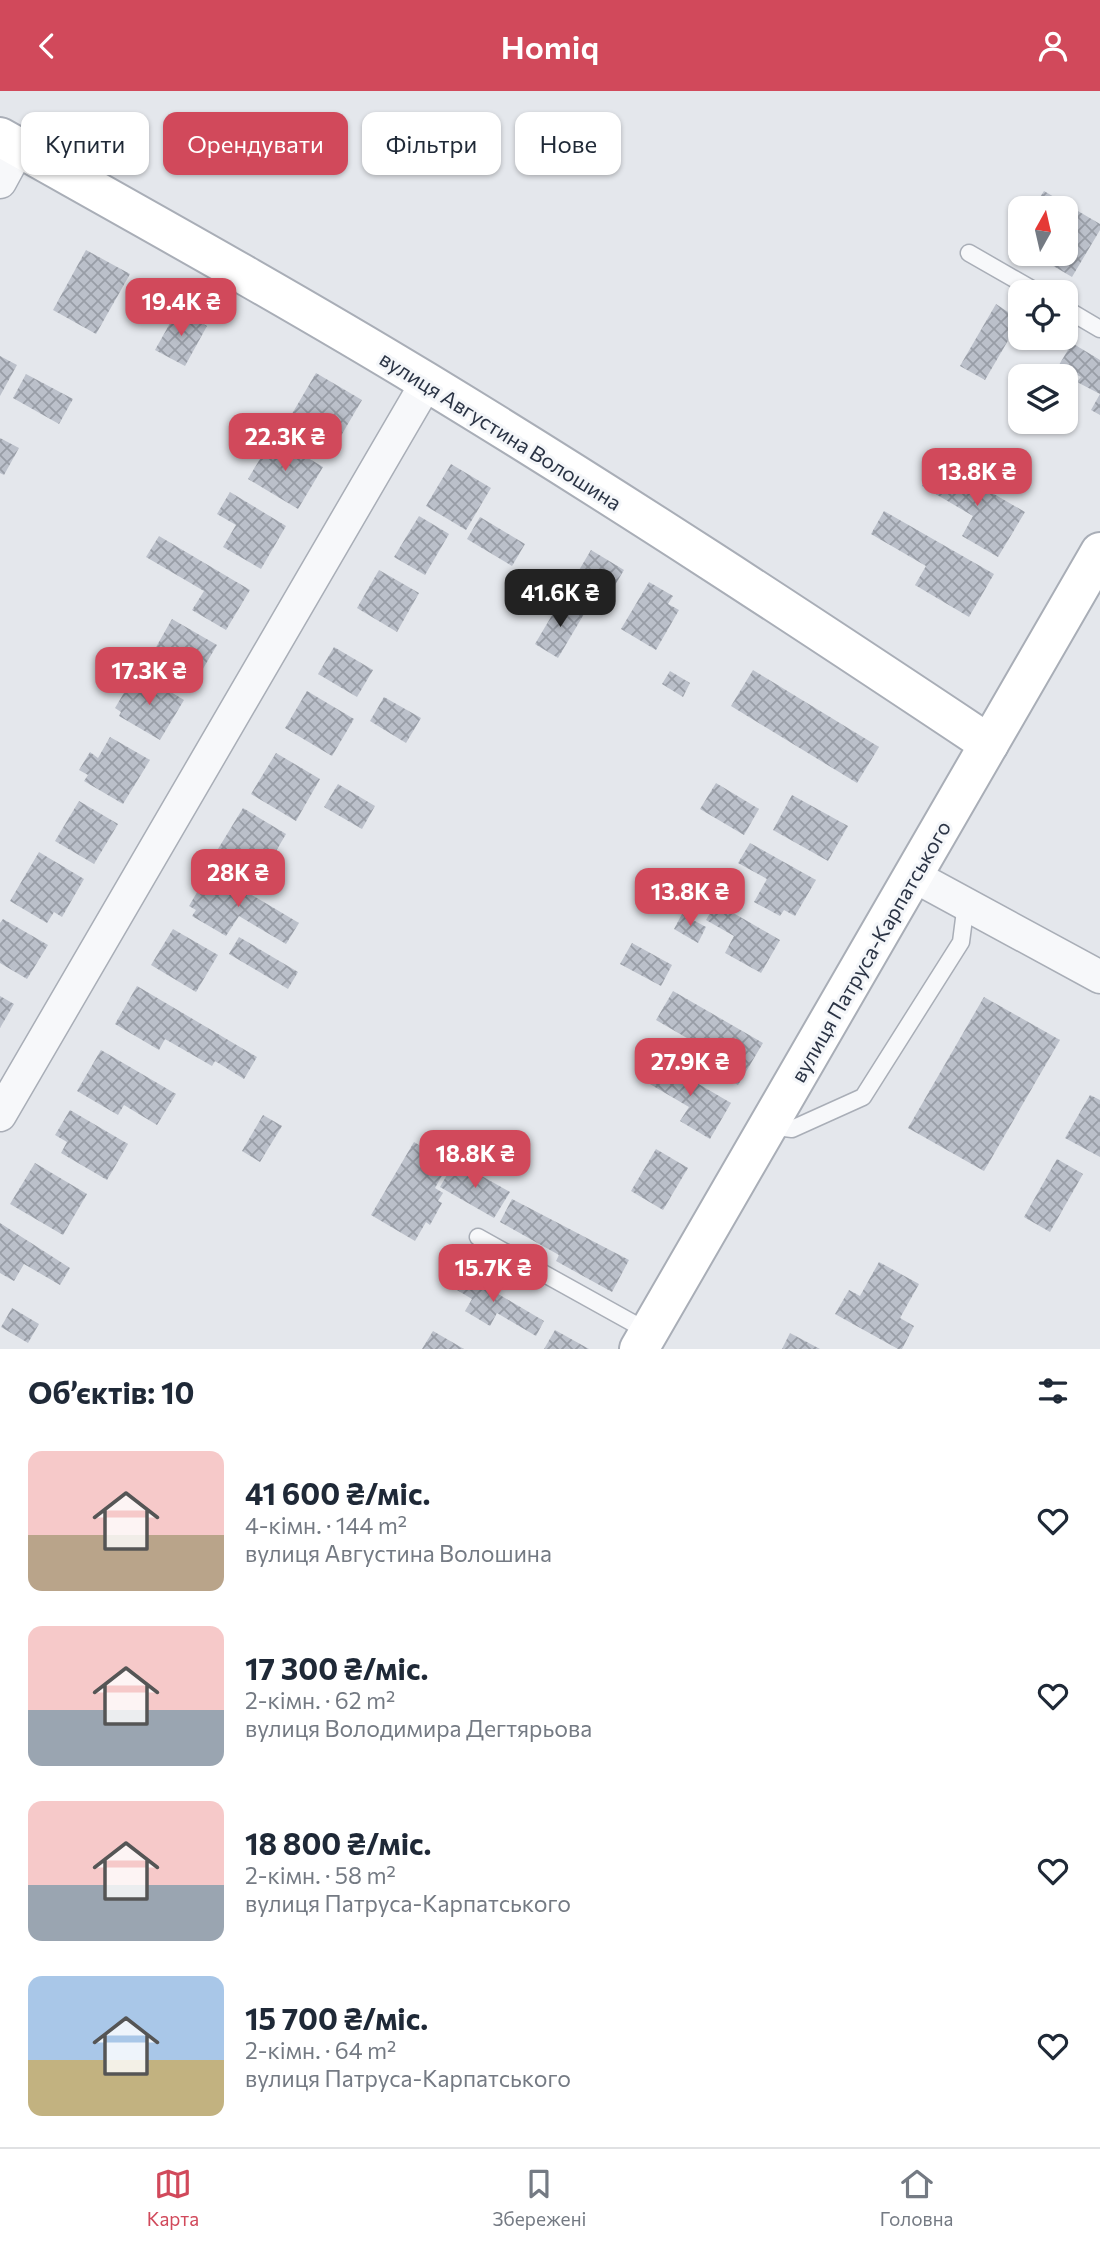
<!DOCTYPE html>
<html lang="uk">
<head>
<meta charset="utf-8">
<style>
  body { margin:0; font-family:Commissioner,sans-serif; background:#f6f6f7; color:#1f2937; height:100vh; display:flex; flex-direction:column; font-size:26px; white-space:nowrap }
  * { box-sizing:border-box; margin:0 }
  p { font-size:23px; color:#747a83 }
  .icon { flex:none; width:38px; height:38px; fill:none; stroke:currentColor; stroke-width:2; stroke-linecap:round; stroke-linejoin:round }
  .map { position:relative; height:1258px; overflow:hidden }
  .side { display:flex; flex-direction:column; background:#fff; flex:1 }
  .side>* { flex:none }
  .banner { position:absolute; left:21px; top:21px; width:700px; height:63px; display:flex; gap:14px }
  .needle { width:46px; rotate:8deg }
  .tools { position:absolute; left:1008px; top:105px; display:grid; gap:14px }
  .tools a { display:grid; place-items:center; width:70px; height:70px; border-radius:14px; background:#fff; box-shadow:0 2px 5px #0004; font-size:35px }
  .price { position:absolute; translate:-50% -60px; padding:0 16px; border-radius:14px; background:#d1495b; color:#fff; font-size:23px; line-height:46px; filter:drop-shadow(0 2px 4px #0008) }
  .price::after { content:''; position:absolute; left:50%; top:42px; width:21px; height:16px; margin-left:-10px; background:inherit; clip-path:polygon(0 0,100% 0,50% 100%) }
  .price.selected { background:#222; color:#fff }
  ul { padding:0; list-style:none }
  li { display:flex; align-items:center; gap:21px; height:175px; padding:0 28px }
  li span { display:grid; place-items:center; flex:none; width:196px; height:140px; border-radius:14px; color:#555 }
  li>.icon { margin-inline-start:auto }
  span .icon { width:84px; height:84px; fill:#fffc; stroke-width:1 }
  li b { font-size:30px }
  h2 { display:flex; justify-content:space-between; align-items:center; height:84px; padding:0 28px; font-size:30px }
  .tag { padding:0 24px; border-radius:14px; background:#fff; box-shadow:0 2px 5px #0004; font-size:24px; line-height:63px }
  .tag.selected { background:#d1495b; color:#fff }
  header { display:flex; justify-content:space-between; align-items:center; height:91px; padding:0 28px; background:#d1495b; color:#fff; font-size:32px; font-weight:600 }
  .tabs { display:flex; justify-content:space-around; align-items:center; height:98px; border-top:2px solid #e0e1e3; background:#fff; font-size:19px; color:#747a83 }
  .tabs a { display:grid; justify-items:center; gap:4px }
  .tabs .selected { color:#d1495b }
  .map>svg:first-child { display:block }
  .building { fill:url(#building-cross-hatch) }
  .lines { fill:none; stroke-linecap:round; stroke-linejoin:round }
  .lane-casing { stroke:#a9aeb7; stroke-width:19 }
  .street-casing { stroke:#a9aeb7; stroke-width:35 }
  .secondary-casing { stroke:#a9aeb7; stroke-width:42 }
  .lane { stroke:#f7f8fa; stroke-width:16 }
  .street { stroke:#f7f8fa; stroke-width:32 }
  .secondary { stroke:#fff; stroke-width:38 }
  .labels { text-anchor:middle; dominant-baseline:central; stroke-width:6; stroke-linejoin:round; paint-order:stroke }
  .street-label { font-size:21px; fill:#2b3445; stroke:#f4f6f9 }
</style>
</head>
<body>
<header><svg class="icon" aria-label="back" viewBox="0 0 24 24"><path d="M15 5l-7 7 7 7"/></svg>Homiq<svg class="icon" aria-label="person" viewBox="0 0 24 24"><circle cx="12" cy="8" r="4"/><path d="M4 21q1-7 8-7t8 7"/></svg></header>
<div class="map">
<svg width="1100" height="1258" viewBox="0 0 1100 1258">
  <defs>
    <pattern id="building-cross-hatch" width="8" height="8" patternUnits="userSpaceOnUse" patternTransform="scale(1.75)"><rect width="8" height="8" fill="#bbc0ca"/><path d="M0 0l8 8M0 8l8-8" fill="none" stroke="#989da6"/></pattern>
  </defs>
  <rect width="100%" height="100%" fill="#e4e7ec"/>
  <g class="building">
    <polygon points="1044,100 1100,133 1100,139 1072,186 1033,163 1066,163 1066,117 1033,117"/>
    <polygon points="86,159 130,183 96,243 53,219"/>
    <polygon points="996,213 1020,229 985,289 960,275"/>
    <polygon points="178,218 207,235 185,275 155,259"/>
    <polygon points="1072,252 1100,269 1100,324 1091,319 1100,303 1077,291 1081,286 1059,274"/>
    <polygon points="0,265 17,274 0,305"/>
    <polygon points="316,282 362,309 335,355 289,328"/>
    <polygon points="26,283 73,308 59,333 13,307"/>
    <polygon points="273,346 323,376 298,418 248,388"/>
    <polygon points="0,347 19,357 4,384 0,382"/>
    <polygon points="937,370 1025,421 998,466 962,445 973,425 922,395"/>
    <polygon points="451,373 491,397 466,439 426,415"/>
    <polygon points="230,401 286,435 261,478 223,456 236,434 217,423"/>
    <polygon points="884,420 994,483 969,526 915,494 926,475 871,443"/>
    <polygon points="419,425 449,443 425,484 394,466"/>
    <polygon points="480,426 525,453 512,475 467,448"/>
    <polygon points="159,445 250,499 226,539 192,519 204,500 146,466"/>
    <polygon points="591,459 624,479 599,521 566,501"/>
    <polygon points="379,479 419,502 397,541 357,517"/>
    <polygon points="649,491 673,505 668,513 679,519 656,559 621,538"/>
    <polygon points="561,509 584,523 558,567 535,553"/>
    <polygon points="172,528 217,554 191,598 147,572"/>
    <polygon points="334,556 373,579 357,606 318,583"/>
    <polygon points="753,579 879,656 857,692 731,615"/>
    <polygon points="670,580 690,592 683,606 662,593"/>
    <polygon points="143,584 184,609 160,649 119,625 121,621 115,617 128,595 134,599"/>
    <polygon points="307,600 354,628 332,665 285,637"/>
    <polygon points="384,606 421,627 406,652 370,630"/>
    <polygon points="110,646 150,669 123,713 84,690 88,684 79,679 90,661 98,667"/>
    <polygon points="276,662 320,688 296,730 251,703"/>
    <polygon points="716,692 759,718 744,744 700,718"/>
    <polygon points="338,693 375,715 362,738 324,716"/>
    <polygon points="792,704 848,735 828,770 773,739"/>
    <polygon points="79,710 118,733 94,773 55,750"/>
    <polygon points="243,717 286,743 262,784 218,758"/>
    <polygon points="750,752 816,789 795,825 784,819 780,825 754,811 767,788 738,772"/>
    <polygon points="39,761 84,788 62,826 54,821 47,832 10,810"/>
    <polygon points="210,779 299,832 286,853 239,825 226,845 192,825 196,819 189,815"/>
    <polygon points="716,812 780,849 761,882 725,862 734,845 706,829"/>
    <polygon points="682,823 706,836 698,852 674,838"/>
    <polygon points="3,828 48,854 27,888 0,872 0,832"/>
    <polygon points="173,838 218,864 196,901 151,874"/>
    <polygon points="239,846 298,881 288,898 229,863"/>
    <polygon points="632,852 672,874 661,895 620,873"/>
    <polygon points="137,895 257,966 244,988 215,970 212,975 165,948 159,959 115,933"/>
    <polygon points="673,900 763,952 738,994 715,981 723,968 656,929"/>
    <polygon points="0,905 14,913 0,937"/>
    <polygon points="984,906 1060,949 984,1080 908,1037"/>
    <polygon points="101,959 176,1003 157,1034 124,1014 118,1024 77,1000"/>
    <polygon points="656,968 731,1012 710,1048 680,1030 689,1016 643,989"/>
    <polygon points="1090,1004 1100,1009 1100,1066 1065,1047"/>
    <polygon points="70,1019 128,1053 107,1089 61,1062 67,1051 55,1044"/>
    <polygon points="263,1024 282,1035 260,1071 242,1060"/>
    <polygon points="414,1051 449,1072 435,1097 443,1102 438,1110 442,1112 430,1134 426,1131 415,1150 371,1124"/>
    <polygon points="656,1058 688,1077 663,1119 631,1100"/>
    <polygon points="1057,1068 1083,1083 1050,1141 1024,1126"/>
    <polygon points="455,1070 510,1101 494,1127 440,1096"/>
    <polygon points="35,1072 87,1103 63,1144 10,1113"/>
    <polygon points="512,1108 629,1169 612,1201 556,1170 559,1164 500,1131"/>
    <polygon points="0,1132 70,1177 60,1194 24,1173 14,1190 0,1182"/>
    <polygon points="879,1171 919,1193 900,1227 914,1235 902,1258 898,1258 835,1223 849,1199 860,1205"/>
    <polygon points="456,1178 544,1230 536,1245 497,1222 490,1235 465,1220 472,1208 447,1193"/>
    <polygon points="12,1217 39,1233 28,1252 1,1236"/>
    <polygon points="555,1239 589,1258 544,1258"/>
    <polygon points="433,1240 464,1258 422,1258"/>
    <polygon points="790,1242 820,1258 782,1258"/>
  </g>
  <g class="lines">
    <g class="lane-casing">
      <g id="lane">
        <polyline points="969,162 1037,201"/>
        <polyline points="1066,218 1100,238"/>
        <polyline points="769,1035 792,1038 863,1006 961,851 966,812"/>
        <polyline points="478,1146 649,1241"/>
      </g>
    </g>
    <g class="street-casing">
      <g id="street">
        <polyline points="0,91 19,56"/>
        <polyline points="914,785 1100,886"/>
        <polyline points="0,1024 427,291"/>
      </g>
    </g>
    <g class="secondary-casing">
      <g id="secondary">
        <path d="M0 46C142 126 285 205 425 290 616 406 803 529 989 653"/>
        <polyline points="639,1258 1100,461"/>
      </g>
    </g>
    <use href="#lane" class="lane"/>
    <use href="#street" class="street"/>
    <use href="#secondary" class="secondary"/>
  </g>
  <g class="labels">
    <g class="street-label">
      <text transform="translate(501 339) rotate(32)">вулиця Августина Волошина</text>
      <text transform="translate(870 860) rotate(-60)">вулиця Патруса-Карпатського</text>
    </g>
  </g>
</svg>
<div class="tools">
<a><svg class="needle" viewBox="-14 -14 28 28"><path d="M0-13l5 13h-10z" fill="#e53935"/><path d="M0 13l5-13h-10z" fill="#747a83"/></svg></a>
<a><svg class="icon" aria-label="locate" viewBox="0 0 24 24"><circle cx="12" cy="12" r="6"/><path d="M12 2v4M12 18v4M2 12h4M18 12h4"/></svg></a>
<a><svg class="icon" aria-label="layers" viewBox="0 0 24 24"><path d="M12 4l9 5-9 5-9-5zM3 14l9 5 9-5"/></svg></a>
</div>
<b class="price" style="left:181px;top:247px">19.4K ₴</b>
<b class="price" style="left:285px;top:382px">22.3K ₴</b>
<b class="price" style="left:977px;top:417px">13.8K ₴</b>
<b class="price selected" style="left:560px;top:538px">41.6K ₴</b>
<b class="price" style="left:149px;top:616px">17.3K ₴</b>
<b class="price" style="left:238px;top:818px">28K ₴</b>
<b class="price" style="left:690px;top:837px">13.8K ₴</b>
<b class="price" style="left:690px;top:1007px">27.9K ₴</b>
<b class="price" style="left:475px;top:1099px">18.8K ₴</b>
<b class="price" style="left:493px;top:1213px">15.7K ₴</b>
<div class="banner">
<a class="tag">Купити</a>
<a class="tag selected">Орендувати</a>
<a class="tag">Фільтри</a>
<a class="tag">Нове</a>
</div>
</div>
<section class="side">
<h2>Об’єктів: 10<svg class="icon" aria-label="filters" viewBox="0 0 24 24"><path d="M4 7h16M4 17h16"/><circle cx="9" cy="7" r="2"/><circle cx="15" cy="17" r="2"/></svg></h2>
<ul>
<li><span style="background:linear-gradient(#f6c9c9 60%,#b9a48a 0)"><svg class="icon" aria-label="home" viewBox="0 0 24 24"><path d="M3 11l9-7 9 7M6 9v11h12V9"/></svg></span><div><b>41 600 ₴/міс.</b><p>4-кімн. · 144 m²</p><p>вулиця Августина Волошина</p></div><svg class="icon" aria-label="heart" viewBox="0 0 24 24"><path d="M12 20l-8-8c-3-5 5-10 8-4 3-6 11-1 8 4z"/></svg></li>
<li><span style="background:linear-gradient(#f6c9c9 60%,#9aa5b1 0)"><svg class="icon" aria-label="home" viewBox="0 0 24 24"><path d="M3 11l9-7 9 7M6 9v11h12V9"/></svg></span><div><b>17 300 ₴/міс.</b><p>2-кімн. · 62 m²</p><p>вулиця Володимира Дегтярьова</p></div><svg class="icon" aria-label="heart" viewBox="0 0 24 24"><path d="M12 20l-8-8c-3-5 5-10 8-4 3-6 11-1 8 4z"/></svg></li>
<li><span style="background:linear-gradient(#f6c9c9 60%,#9aa5b1 0)"><svg class="icon" aria-label="home" viewBox="0 0 24 24"><path d="M3 11l9-7 9 7M6 9v11h12V9"/></svg></span><div><b>18 800 ₴/міс.</b><p>2-кімн. · 58 m²</p><p>вулиця Патруса-Карпатського</p></div><svg class="icon" aria-label="heart" viewBox="0 0 24 24"><path d="M12 20l-8-8c-3-5 5-10 8-4 3-6 11-1 8 4z"/></svg></li>
<li><span style="background:linear-gradient(#a9c7e8 60%,#c2b280 0)"><svg class="icon" aria-label="home" viewBox="0 0 24 24"><path d="M3 11l9-7 9 7M6 9v11h12V9"/></svg></span><div><b>15 700 ₴/міс.</b><p>2-кімн. · 64 m²</p><p>вулиця Патруса-Карпатського</p></div><svg class="icon" aria-label="heart" viewBox="0 0 24 24"><path d="M12 20l-8-8c-3-5 5-10 8-4 3-6 11-1 8 4z"/></svg></li>
</ul>
</section>
<nav class="tabs">
<a class="selected"><svg class="icon" aria-label="map" viewBox="0 0 24 24"><path d="M3 6l6-2 6 2 6-2v14l-6 2-6-2-6 2zM9 4v14M15 6v14"/></svg>Карта</a>
<a><svg class="icon" aria-label="saved" viewBox="0 0 24 24"><path d="M7 4h10v16l-5-4-5 4z"/></svg>Збережені</a>
<a><svg class="icon" aria-label="home" viewBox="0 0 24 24"><path d="M3 11l9-7 9 7M6 9v11h12V9"/></svg>Головна</a>
</nav>
</body>
</html>
